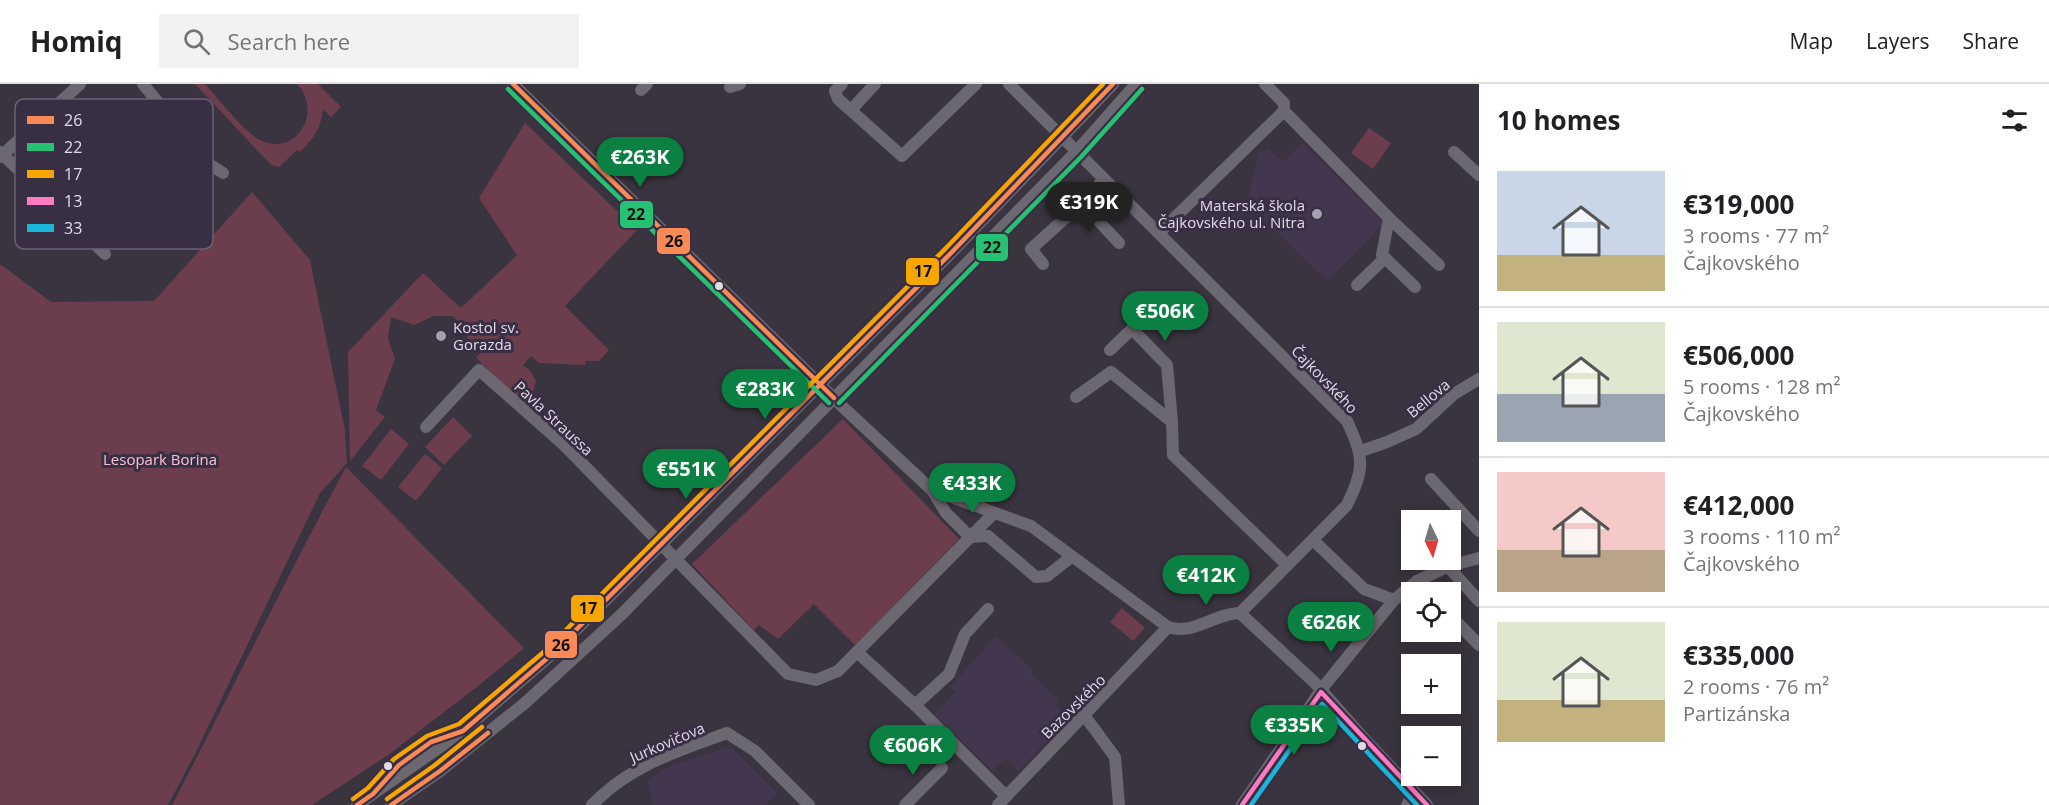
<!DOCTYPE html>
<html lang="en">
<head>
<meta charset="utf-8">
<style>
  body { margin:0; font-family:"Open Sans",sans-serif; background:#f2f2f2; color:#202124; height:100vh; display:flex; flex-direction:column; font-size:22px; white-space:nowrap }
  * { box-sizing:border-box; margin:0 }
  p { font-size:20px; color:#757577 }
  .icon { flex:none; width:33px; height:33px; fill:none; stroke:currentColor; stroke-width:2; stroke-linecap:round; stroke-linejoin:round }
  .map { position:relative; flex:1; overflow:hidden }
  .drawer { display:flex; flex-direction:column; background:#fff; width:570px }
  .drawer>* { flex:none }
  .needle { width:39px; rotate:175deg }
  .buttons { position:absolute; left:1401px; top:426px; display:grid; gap:12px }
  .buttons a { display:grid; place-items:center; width:60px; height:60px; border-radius:0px; background:#fff; box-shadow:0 3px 15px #0003; font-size:30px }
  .price { position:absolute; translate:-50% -51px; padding:0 14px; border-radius:21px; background:#0b8043; color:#fff; font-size:20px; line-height:39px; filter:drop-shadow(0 2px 3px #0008) }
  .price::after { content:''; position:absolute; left:50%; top:36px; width:18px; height:14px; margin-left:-9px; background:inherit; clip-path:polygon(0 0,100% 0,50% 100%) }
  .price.selected { background:#222; color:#fff }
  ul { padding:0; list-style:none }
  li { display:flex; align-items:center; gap:18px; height:150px; padding:0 18px }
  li+li { border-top:2px solid #e0e0e0 }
  li span { display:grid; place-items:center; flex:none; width:168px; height:120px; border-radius:0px; color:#555 }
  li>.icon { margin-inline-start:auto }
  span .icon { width:72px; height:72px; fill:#fffc; stroke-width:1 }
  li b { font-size:26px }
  h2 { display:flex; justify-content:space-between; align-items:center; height:72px; padding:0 18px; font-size:26px }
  header { display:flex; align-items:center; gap:36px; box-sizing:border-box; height:84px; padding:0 30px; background:#fff; border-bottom:2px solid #e0e0e0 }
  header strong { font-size:28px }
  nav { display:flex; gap:33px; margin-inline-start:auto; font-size:21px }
  .search { width:420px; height:54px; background:#f2f2f2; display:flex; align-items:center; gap:15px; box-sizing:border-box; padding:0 21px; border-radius:0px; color:#757577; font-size:22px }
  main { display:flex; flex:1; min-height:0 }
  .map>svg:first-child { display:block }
  .built { fill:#43374f }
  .green { fill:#6c3e4d }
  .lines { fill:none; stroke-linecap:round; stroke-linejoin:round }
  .minor { stroke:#6c6871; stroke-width:12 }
  .bus-1-casing { stroke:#392f44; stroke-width:9 }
  .bus-2-casing { stroke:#392f44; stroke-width:9 }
  .bus-3-casing { stroke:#392f44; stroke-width:9 }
  .bus-4-casing { stroke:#392f44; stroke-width:9 }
  .bus-5-casing { stroke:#392f44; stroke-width:9 }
  .bus-1 { stroke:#f98a56; stroke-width:4.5 }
  .bus-2 { stroke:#26c172; stroke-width:4.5 }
  .bus-3 { stroke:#f7a600; stroke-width:4.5 }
  .bus-4 { stroke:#fe7ac1; stroke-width:4.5 }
  .bus-5 { stroke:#1ab6d8; stroke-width:4.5 }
  .poi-dot { fill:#a6a0ac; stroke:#392f44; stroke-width:2 }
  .bus-dot { fill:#e1dae7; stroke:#392f44; stroke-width:2 }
  .labels { text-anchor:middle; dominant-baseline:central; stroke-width:6; stroke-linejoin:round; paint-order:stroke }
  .poi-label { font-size:15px; fill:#e1dae7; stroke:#392f44; text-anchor:end }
  .street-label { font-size:15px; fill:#e1dae7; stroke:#392f44 }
  .park-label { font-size:15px; fill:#fac0cf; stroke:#392f44 }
  .key { fill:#392f44; stroke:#6b6275; stroke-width:1.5 }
  .key-label { font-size:16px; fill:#e1dae7 }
  .line-badge { stroke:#392f44; stroke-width:2 }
  .pale-badge-label { font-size:16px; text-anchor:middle; font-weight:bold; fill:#111 }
</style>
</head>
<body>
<header>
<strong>Homiq</strong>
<div class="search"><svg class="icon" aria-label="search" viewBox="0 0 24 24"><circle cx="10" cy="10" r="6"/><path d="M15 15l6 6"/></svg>Search here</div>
<nav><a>Map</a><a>Layers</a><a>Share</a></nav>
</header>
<main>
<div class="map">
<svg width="1479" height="721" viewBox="0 0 1479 721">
  <rect width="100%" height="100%" fill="#39343f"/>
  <g class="built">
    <polygon points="1301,60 1304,60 1384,139 1329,196 1323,193 1247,119 1259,68 1268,64 1283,78"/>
    <polygon points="995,553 998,553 1032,586 1031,589 1059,617 1056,621 1069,635 1018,687 1006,675 992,686 934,631 956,608 950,603"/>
    <polygon points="725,664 733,665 777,709 765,721 653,721 647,698 668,683"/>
  </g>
  <g class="green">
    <path d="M195 0H205C219 15 243 47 260 56 295 74 324 28 297 0H318L341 23 331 33 323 25C321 45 313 55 300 68L297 66 279 83 271 81Z"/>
    <polygon points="525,39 637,146 565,222 609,266 599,277 585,277 585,281 539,279 531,272 523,281 531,288 536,297 529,323 483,281 476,273 482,267 475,261 471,264 465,246 453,232 434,232 414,241 391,233 388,255 395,275 376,326 385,333 350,377 348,268 423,189 461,224 517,171 479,114"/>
    <polygon points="1369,44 1391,59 1373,85 1351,69"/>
    <polygon points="252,108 310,176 345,347 347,379 320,409 195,670 168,721 0,721 0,180 51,218 154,217"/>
    <polygon points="453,333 472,352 444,381 425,363"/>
    <polygon points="843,335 959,455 855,561 814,520 778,555 759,541 754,546 692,480"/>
    <polygon points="391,345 409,360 381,396 362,382"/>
    <polygon points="425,370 442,384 416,417 398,403"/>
    <path d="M346 383 524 564 478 602 388 671 312 721H172C231 609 286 494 346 383Z"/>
    <polygon points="1122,524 1145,544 1133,557 1110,538"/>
  </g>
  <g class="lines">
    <g class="minor">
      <polyline points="143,0 165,27 170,47 176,59 223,89"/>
      <polyline points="513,0 846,326 932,406 946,429 970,453 988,452 1036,493 1047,492 1071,473"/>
      <polyline points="842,0 835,7 838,15 902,72 976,0"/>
      <path d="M1009 0 1347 337C1364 374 1365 384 1347 421L1240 529"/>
      <polyline points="1265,0 1284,19 1284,27"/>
      <polyline points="730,3 740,0"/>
      <polyline points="641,6 647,0"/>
      <polyline points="851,26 875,0"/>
      <polyline points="0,68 105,170"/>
      <polyline points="1454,68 1479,91"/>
      <polyline points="0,73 80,0"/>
      <polyline points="1082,119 1119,159"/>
      <polyline points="1389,134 1382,171 1415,203"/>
      <polyline points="1159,149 1284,27 1389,134 1439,181"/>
      <polyline points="1043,180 1031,165 1082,119 1104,95"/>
      <polyline points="1357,201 1385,174"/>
      <polyline points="1110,266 1132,245 1167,281 1172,338"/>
      <polyline points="1076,313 1111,288 1172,338 1173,371 1287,481"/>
      <polyline points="426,343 479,286 564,361 788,590 816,596 838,587 994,429"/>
      <polyline points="1361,367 1387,358 1416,345 1454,310 1479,295"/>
      <polyline points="1431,395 1479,447"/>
      <path d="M932 406 1031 442 1168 543C1193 552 1215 529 1240 529"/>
      <polyline points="1313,456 1364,505 1394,516"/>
      <polyline points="1449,482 1452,487 1479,517"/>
      <polyline points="1417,497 1428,508"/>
      <polyline points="1240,529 1314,598 1368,659 1427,721"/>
      <polyline points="1450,531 1479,561"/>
      <polyline points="857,568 915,621 1006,712"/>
      <polyline points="915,621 949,590 965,550 988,525"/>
      <polyline points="1084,631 1115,673 1119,721"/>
      <polyline points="357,721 463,647 551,571 952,168 1113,0"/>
      <polyline points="391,721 440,687 525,619 622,530 1076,68 1136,0"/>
      <path d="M592 721C629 682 677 667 727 649L755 667 809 721"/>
      <polyline points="905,721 942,684"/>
      <polyline points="998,721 1168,543"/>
      <polyline points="1242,721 1324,602 1394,516 1417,497 1449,482 1479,474"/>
      <polyline points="1407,721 1414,709"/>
    </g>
    <g class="bus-1-casing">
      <g id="bus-1">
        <polyline points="513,0 834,314"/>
        <polyline points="357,721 373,710 399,681 431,658 463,647 551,571 952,168 1113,0"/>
        <polyline points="391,721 440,687 488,649"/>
      </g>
    </g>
    <g class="bus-2-casing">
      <g id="bus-2">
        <polyline points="508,5 829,319"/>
        <polyline points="839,319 1081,73 1142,5"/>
      </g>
    </g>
    <g class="bus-3-casing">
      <g id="bus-3">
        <polyline points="353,715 368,704 394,675 427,652 459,640 546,566 947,163 1103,0"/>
        <polyline points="387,715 435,681 482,643"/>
      </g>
    </g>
    <g class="bus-4-casing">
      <polyline id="bus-4" points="1242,721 1321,608 1427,721"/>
    </g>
    <g class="bus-5-casing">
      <polyline id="bus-5" points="1251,721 1322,620 1417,721"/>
    </g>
    <use href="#bus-1" class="bus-1"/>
    <use href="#bus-2" class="bus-2"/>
    <use href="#bus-3" class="bus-3"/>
    <use href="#bus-4" class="bus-4"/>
    <use href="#bus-5" class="bus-5"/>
  </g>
  <g class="poi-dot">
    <circle cx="1317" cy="130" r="6"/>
    <circle cx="441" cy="252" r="6"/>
  </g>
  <g class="bus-dot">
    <circle cx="719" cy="202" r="5"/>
    <circle cx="1362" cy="662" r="5"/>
    <circle cx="388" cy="682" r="5"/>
  </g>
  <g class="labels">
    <g class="poi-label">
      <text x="1305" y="121">Materská škola<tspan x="1305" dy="17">Čajkovského ul. Nitra</tspan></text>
      <text x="453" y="243" text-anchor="start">Kostol sv.<tspan x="453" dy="17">Gorazda</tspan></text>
    </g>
    <g class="street-label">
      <text transform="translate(1325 295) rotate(46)">Čajkovského</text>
      <text transform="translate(1428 314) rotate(-40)">Bellova</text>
      <text transform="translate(554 334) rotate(43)">Pavla Straussa</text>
      <text transform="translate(1073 622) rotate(-45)">Bazovského</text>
      <text transform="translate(667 658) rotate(-23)">Jurkovičova</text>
    </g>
    <g class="park-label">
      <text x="160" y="375">Lesopark Borina</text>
    </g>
  </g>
  <rect x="15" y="15" width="198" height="150" rx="9" class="key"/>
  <rect x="27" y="32" width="27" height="8" fill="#f98a56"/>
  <rect x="27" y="59" width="27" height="8" fill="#26c172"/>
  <rect x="27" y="86" width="27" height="8" fill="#f7a600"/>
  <rect x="27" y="113" width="27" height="8" fill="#fe7ac1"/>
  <rect x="27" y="140" width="27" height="8" fill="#1ab6d8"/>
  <g class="key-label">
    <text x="64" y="42">26</text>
    <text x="64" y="69">22</text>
    <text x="64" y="96">17</text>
    <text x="64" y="123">13</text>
    <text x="64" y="150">33</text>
  </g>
  <g class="line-badge">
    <rect x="619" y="116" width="35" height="29" rx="6" fill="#26c172"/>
    <rect x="656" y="143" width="35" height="28" rx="6" fill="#f98a56"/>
    <rect x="975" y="149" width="34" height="29" rx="6" fill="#26c172"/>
    <rect x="905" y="173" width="35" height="29" rx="6" fill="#f7a600"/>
    <rect x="570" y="510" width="35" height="29" rx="6" fill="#f7a600"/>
    <rect x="544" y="546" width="34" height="29" rx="6" fill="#f98a56"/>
  </g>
  <g class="pale-badge-label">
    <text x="636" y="136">22</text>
    <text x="674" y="163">26</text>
    <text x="992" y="169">22</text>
    <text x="923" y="193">17</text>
    <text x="588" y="530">17</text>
    <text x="561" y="567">26</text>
  </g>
</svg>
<div class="buttons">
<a><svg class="needle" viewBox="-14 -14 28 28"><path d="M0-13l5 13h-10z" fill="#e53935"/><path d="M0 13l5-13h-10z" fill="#757577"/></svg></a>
<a><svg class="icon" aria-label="locate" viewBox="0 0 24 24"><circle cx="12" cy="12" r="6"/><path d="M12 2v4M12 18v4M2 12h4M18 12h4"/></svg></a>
<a>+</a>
<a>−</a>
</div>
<b class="price" style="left:640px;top:104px">€263K</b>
<b class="price selected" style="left:1089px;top:149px">€319K</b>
<b class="price" style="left:1165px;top:258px">€506K</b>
<b class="price" style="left:765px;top:336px">€283K</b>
<b class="price" style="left:686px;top:416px">€551K</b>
<b class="price" style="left:972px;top:430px">€433K</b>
<b class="price" style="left:1206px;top:522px">€412K</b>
<b class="price" style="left:1331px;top:569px">€626K</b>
<b class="price" style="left:1294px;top:672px">€335K</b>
<b class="price" style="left:913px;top:692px">€606K</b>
</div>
<section class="drawer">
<h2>10 homes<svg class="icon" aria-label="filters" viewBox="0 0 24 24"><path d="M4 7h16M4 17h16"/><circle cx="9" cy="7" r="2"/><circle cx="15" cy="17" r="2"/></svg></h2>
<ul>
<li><span style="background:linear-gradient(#c9d6e8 70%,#c2b280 0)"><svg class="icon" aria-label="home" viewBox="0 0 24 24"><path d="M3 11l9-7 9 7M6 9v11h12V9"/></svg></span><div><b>€319,000</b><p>3 rooms · 77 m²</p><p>Čajkovského</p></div></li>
<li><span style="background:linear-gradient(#dfe7d0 60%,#9aa5b1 0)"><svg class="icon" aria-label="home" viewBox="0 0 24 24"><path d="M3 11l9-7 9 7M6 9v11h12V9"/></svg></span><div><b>€506,000</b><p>5 rooms · 128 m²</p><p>Čajkovského</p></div></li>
<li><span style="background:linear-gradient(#f6c9c9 65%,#b9a48a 0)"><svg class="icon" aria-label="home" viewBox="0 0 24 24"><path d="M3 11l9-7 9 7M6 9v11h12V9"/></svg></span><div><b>€412,000</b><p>3 rooms · 110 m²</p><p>Čajkovského</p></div></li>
<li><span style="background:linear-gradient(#dfe7d0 65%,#c2b280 0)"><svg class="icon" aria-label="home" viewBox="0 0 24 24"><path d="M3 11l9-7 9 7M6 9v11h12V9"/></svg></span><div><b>€335,000</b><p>2 rooms · 76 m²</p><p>Partizánska</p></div></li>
</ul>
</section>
</main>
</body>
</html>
